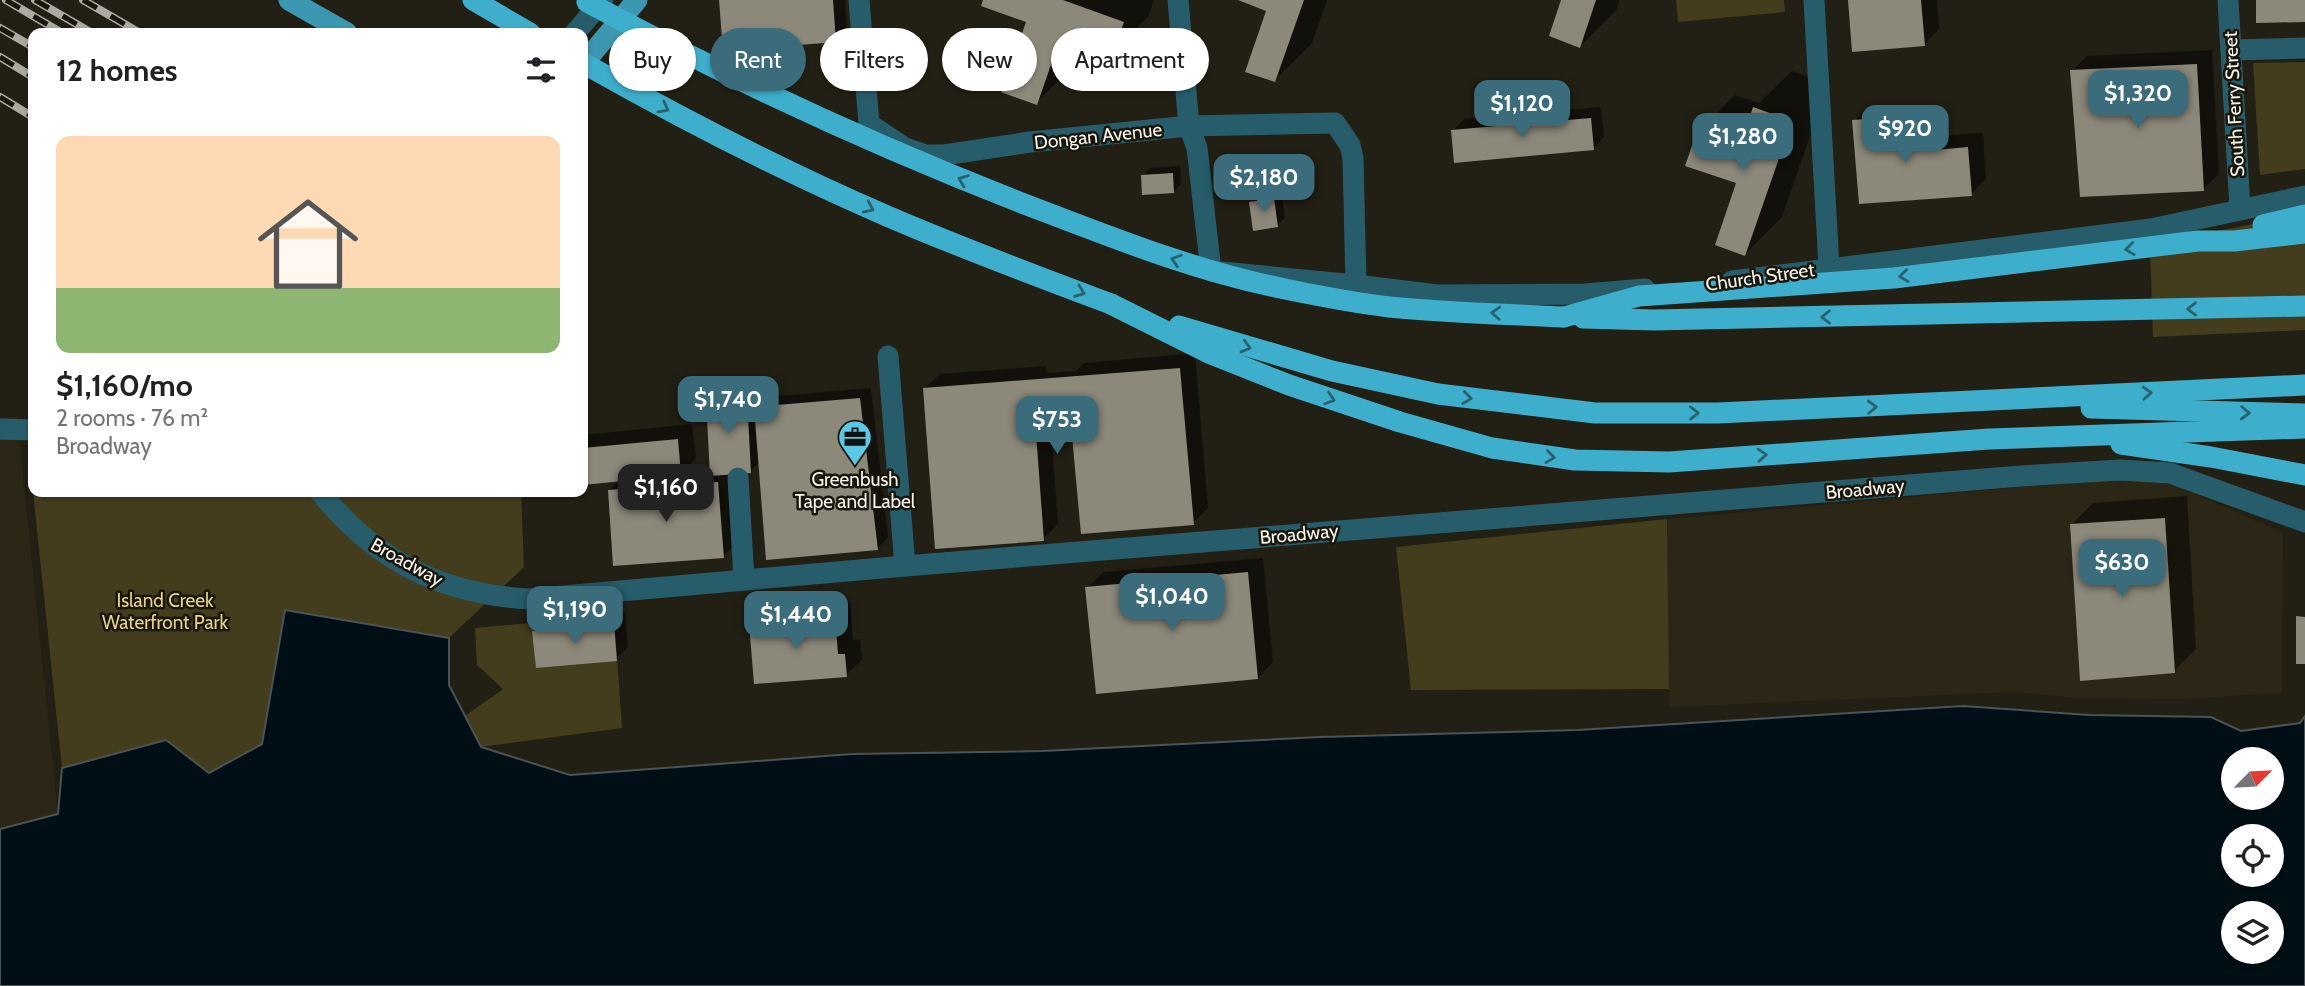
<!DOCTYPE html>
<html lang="en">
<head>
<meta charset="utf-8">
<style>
  body { margin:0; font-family:Cabin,sans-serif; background:#f6f6f6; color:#202124; height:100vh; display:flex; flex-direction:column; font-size:26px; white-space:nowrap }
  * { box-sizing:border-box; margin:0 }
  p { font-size:23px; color:#757577 }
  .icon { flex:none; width:38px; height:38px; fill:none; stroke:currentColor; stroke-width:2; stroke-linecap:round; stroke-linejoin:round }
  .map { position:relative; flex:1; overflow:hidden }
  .details { position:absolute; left:28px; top:28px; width:560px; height:469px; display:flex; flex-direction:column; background:#fff; border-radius:14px; box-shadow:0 2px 5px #0004 }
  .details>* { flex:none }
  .guide { position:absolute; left:609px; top:28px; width:665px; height:63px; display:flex; gap:14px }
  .needle { width:46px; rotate:66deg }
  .tools { position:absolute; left:2221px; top:747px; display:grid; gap:14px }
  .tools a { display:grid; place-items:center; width:63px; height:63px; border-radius:50%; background:#fff; box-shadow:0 2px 5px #0004; font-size:35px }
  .price { position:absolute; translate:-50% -60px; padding:0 16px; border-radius:14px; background:#3a6c7b; color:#fff; font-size:23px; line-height:46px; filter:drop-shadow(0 2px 4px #0008) }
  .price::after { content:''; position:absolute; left:50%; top:42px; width:21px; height:16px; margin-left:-10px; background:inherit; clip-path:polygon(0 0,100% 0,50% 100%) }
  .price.on { background:#222; color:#fff }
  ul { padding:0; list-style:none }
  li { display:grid; align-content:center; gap:14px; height:371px; padding:0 28px }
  li span { display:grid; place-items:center; height:217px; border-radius:14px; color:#555 }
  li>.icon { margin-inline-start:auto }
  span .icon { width:126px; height:126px; fill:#fffc; stroke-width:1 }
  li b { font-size:30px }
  h2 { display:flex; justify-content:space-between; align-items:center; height:84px; padding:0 28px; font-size:30px }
  .pill { padding:0 24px; border-radius:32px; background:#fff; box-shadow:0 2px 5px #0004; font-size:24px; line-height:63px }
  .pill.on { background:#3a6c7b; color:#fff }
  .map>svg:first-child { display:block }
  .built { fill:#2b2615 }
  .green { fill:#433c1d }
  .water { fill:#000f15; stroke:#4a5456; stroke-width:2; fill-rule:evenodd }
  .shadow { fill:#0007 }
  .building { fill:#8c897b }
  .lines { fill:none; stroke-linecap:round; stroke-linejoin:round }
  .minor { stroke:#275d6b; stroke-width:21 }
  .major { stroke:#3c97b0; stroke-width:21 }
  .highway { stroke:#3dafcd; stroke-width:21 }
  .rail-casing { stroke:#acaaa1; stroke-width:8 }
  .rail { stroke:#18160b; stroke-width:5; stroke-dasharray:16; stroke-linecap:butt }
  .highway-bridge { stroke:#3dafcd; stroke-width:21 }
  .oneway { stroke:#2a626c }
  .labels { text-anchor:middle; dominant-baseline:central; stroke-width:5; stroke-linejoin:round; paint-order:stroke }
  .street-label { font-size:19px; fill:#f6f4ec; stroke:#18160b }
  .poi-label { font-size:19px; fill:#f6f4ec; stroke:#18160b }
  .park-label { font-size:19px; fill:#e7d380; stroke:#18160b }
</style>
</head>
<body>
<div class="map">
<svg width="2305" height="986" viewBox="0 0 2305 986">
  <rect width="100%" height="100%" fill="#221f14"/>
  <g class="built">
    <polygon points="17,417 58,814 0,829 0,418"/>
    <polygon points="2153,475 2283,533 2282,693 2181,699 2077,698 2015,692 1669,707 1667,519"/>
  </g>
  <g class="green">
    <polygon points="1676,0 1784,0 1785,12 1678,22"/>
    <polygon points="2305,62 2305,169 2260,175 2253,63"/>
    <polygon points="2305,214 2305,330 2153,337 2150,244"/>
    <polygon points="33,492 521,492 524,567 449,638 285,610 263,744 209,773 166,740 62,768"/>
    <polygon points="1667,519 1669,689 1411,690 1396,547"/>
    <polygon points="614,615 622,728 481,747 465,716 503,689 477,665 475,628"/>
  </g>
  <path class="water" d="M285 610 449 638V685L481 747 570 775 852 754 1042 751 1320 737 1578 730 1963 706 2089 715 2211 717 2241 731 2300 723 2305 716V986H0V829L58 814 62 768 166 740 209 773 262 744ZM2233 760H2272V798H2233ZM2233 836H2272V875H2233ZM2233 914H2272V952H2233Z"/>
  <g class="shadow">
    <polygon points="720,0 845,0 847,29 836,40"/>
    <polygon points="984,0 1154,0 1149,16 1112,53 1082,42 1073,66 1036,103 1028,21"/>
    <polygon points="1242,0 1327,0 1312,43 1275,80 1269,9"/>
    <polygon points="1563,0 1619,0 1617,9 1580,46"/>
    <polygon points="1850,0 1937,0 1939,29 1924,45"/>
    <polygon points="2212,50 2219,174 2203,189 2072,71 2087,56"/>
    <polygon points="1792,71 1828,84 1782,217 1745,254 1738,182 1698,132 1735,95 1759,103"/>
    <polygon points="1908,106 1909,122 1934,120 1935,136 1983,133 1986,179 1971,194 1854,121 1866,109"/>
    <polygon points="1601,107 1604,137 1593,149 1453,131 1464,119"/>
    <polygon points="1180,166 1181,184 1174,192 1143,175 1150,168"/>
    <polygon points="1281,191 1285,218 1277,225 1251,202 1258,195"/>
    <polygon points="1195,353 1208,508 1193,523 1071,402 1049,403 1058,524 1043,539 924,389 940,374 1046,366 1047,373 1076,371 1084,363"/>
    <polygon points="757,386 759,406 767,397 871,388 888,537 877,549 760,462 750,471 733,472 739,541 723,556 609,491 621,479 583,483 583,435 692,424 696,458 682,472 712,469 708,400 719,388"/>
    <polygon points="2187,496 2196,649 2174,671 2071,525 2093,503"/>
    <polygon points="1263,558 1273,662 1258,678 1087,588 1103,572"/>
    <polygon points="850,601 853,640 860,639 862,660 846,675 751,623 766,608"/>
    <polygon points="625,613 628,647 616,659 534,632 546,620"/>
  </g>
  <g class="building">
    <polygon points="719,0 833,0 836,42 723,51"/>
    <polygon points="983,0 1063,0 1124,22 1112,55 1061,36 1037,105 1001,92 1026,22 981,6"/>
    <polygon points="1238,0 1304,0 1275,82 1245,72 1266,11"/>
    <polygon points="1561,0 1596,0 1580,48 1549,36"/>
    <polygon points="1848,0 1921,0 1925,46 1852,52"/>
    <polygon points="2256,0 2305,0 2305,22 2256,23"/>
    <polygon points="2197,64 2204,191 2080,197 2070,70"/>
    <polygon points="1753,107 1792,121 1745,256 1715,245 1736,183 1685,166 1697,131 1740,146"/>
    <polygon points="1897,117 1898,132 1923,131 1924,151 1968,147 1972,196 1859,204 1852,120"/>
    <polygon points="1591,118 1594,150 1454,163 1451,130"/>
    <polygon points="1173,173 1174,193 1142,195 1141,175"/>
    <polygon points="1274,198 1278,227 1253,231 1249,202"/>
    <polygon points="1180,368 1194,525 1081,534 1069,403 1034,406 1044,541 935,549 923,388"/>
    <polygon points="747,397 751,473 710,476 706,399"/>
    <polygon points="860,398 878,550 766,560 754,407"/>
    <polygon points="678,439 681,475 583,485 583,448"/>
    <polygon points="718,482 724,558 613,566 608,490"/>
    <polygon points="2165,518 2175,673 2080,681 2070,524"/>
    <polygon points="1248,572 1258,679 1096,694 1085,587"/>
    <polygon points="835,616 838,654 845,654 847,677 754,684 749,623"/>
    <polygon points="2296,616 2305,617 2305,664 2296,664"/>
    <polygon points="614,623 617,661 536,668 532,631"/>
  </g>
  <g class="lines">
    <g class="minor">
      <polyline points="859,0 869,124 905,148 925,155 944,155 1030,142 1189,126 1335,123 1350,145 1353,158 1356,285"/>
      <polyline points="1178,0 1189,126 1197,148 1211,271 1356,285 1437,295 1585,294 1645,289"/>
      <polyline points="1814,0 1829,267"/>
      <polyline points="2228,0 2240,209"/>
      <polyline points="575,33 603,0"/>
      <polyline points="2231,50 2305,48"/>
      <polyline points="1732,281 2151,229 2305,196"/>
      <polyline points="888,356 905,566"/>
      <polyline points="0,429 33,430"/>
      <polyline points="738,478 744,579"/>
      <path d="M320 492C376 561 441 594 529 599L905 566 2021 476 2120 470 2170 473 2305 522"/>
    </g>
    <g class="major">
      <polyline points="289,0 347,33"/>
      <polyline points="583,64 637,0"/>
    </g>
    <g class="highway">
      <polyline points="473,0 530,33"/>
      <polyline points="2263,225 2305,215"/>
      <polyline points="1111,304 1211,354 1289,385 1400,422 1492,448 1575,460 1669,462 1989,439 2305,428"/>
      <polyline points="1564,317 1639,296 1894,278 2198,241 2234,241 2305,233"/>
      <polyline points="1583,318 1654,320 2305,306"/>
      <polyline points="1179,326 1332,371 1438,394 1595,413 1718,413 2305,385"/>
      <polyline points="2091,408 2305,414"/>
      <polyline points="2121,444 2211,457 2305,475"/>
    </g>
    <g class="rail-casing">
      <g id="rail">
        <polyline points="6,0 62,33"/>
        <polyline points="35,0 92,33"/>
        <polyline points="83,0 140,33"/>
        <polyline points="0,28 33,47"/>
        <polyline points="0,57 33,77"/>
        <polyline points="0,97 33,117"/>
      </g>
    </g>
    <use href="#rail" class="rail"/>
    <g class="highway-bridge">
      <path d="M587 2C736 82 890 153 1048 213 1126 243 1204 273 1285 289 1319 296 1355 303 1389 307 1447 313 1506 314 1564 317"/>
      <path d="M583 63C682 119 783 171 887 216 961 248 1036 276 1111 304"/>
    </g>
  </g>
  <defs><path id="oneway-chevron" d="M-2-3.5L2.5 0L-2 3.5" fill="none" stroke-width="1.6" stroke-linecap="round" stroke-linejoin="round" transform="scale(1.75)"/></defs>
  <g class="oneway">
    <use href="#oneway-chevron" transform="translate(664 108) rotate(28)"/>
    <use href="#oneway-chevron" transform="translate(963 180) rotate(-158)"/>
    <use href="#oneway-chevron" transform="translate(869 208) rotate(24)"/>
    <use href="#oneway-chevron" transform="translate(2130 249) rotate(173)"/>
    <use href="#oneway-chevron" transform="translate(1176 260) rotate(-162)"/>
    <use href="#oneway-chevron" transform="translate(1904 276) rotate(173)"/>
    <use href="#oneway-chevron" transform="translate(1080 292) rotate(21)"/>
    <use href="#oneway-chevron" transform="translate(2192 309) rotate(179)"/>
    <use href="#oneway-chevron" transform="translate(1496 313) rotate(-177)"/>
    <use href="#oneway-chevron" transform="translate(1826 317) rotate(179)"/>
    <use href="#oneway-chevron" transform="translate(1246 347) rotate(16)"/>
    <use href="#oneway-chevron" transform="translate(2147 393) rotate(-3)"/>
    <use href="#oneway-chevron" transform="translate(1467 398) rotate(8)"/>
    <use href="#oneway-chevron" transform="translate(1330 399) rotate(18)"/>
    <use href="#oneway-chevron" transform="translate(1872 407) rotate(-2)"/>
    <use href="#oneway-chevron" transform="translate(1694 413) rotate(-1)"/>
    <use href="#oneway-chevron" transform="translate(2245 413) rotate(2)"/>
    <use href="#oneway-chevron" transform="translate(1762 455) rotate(-4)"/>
    <use href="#oneway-chevron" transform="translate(1550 457) rotate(7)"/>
  </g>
  <defs>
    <g id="office-pin" transform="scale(1.75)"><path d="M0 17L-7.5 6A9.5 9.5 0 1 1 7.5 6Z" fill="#5ac8e6" stroke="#18160b"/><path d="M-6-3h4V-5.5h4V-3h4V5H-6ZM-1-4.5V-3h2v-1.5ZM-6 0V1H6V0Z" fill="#111"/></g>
  </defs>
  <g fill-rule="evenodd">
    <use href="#office-pin" x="855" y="437"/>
  </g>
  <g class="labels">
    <g class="street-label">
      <text transform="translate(2234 104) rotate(-93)">South Ferry Street</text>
      <text transform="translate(1098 136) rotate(-6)">Dongan Avenue</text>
      <text transform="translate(1760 277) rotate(-8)">Church Street</text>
      <text transform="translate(1865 489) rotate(-5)">Broadway</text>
      <text transform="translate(1299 534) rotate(-5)">Broadway</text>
      <text transform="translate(407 562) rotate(29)">Broadway</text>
    </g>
    <g class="poi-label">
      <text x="855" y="479">Greenbush<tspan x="855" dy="22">Tape and Label</tspan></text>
    </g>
    <g class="park-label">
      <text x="165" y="600">Island Creek<tspan x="165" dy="22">Waterfront Park</tspan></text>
    </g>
  </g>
</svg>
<div class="tools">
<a><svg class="needle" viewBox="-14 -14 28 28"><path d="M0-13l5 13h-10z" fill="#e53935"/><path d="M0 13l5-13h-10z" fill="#757577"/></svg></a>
<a><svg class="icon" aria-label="locate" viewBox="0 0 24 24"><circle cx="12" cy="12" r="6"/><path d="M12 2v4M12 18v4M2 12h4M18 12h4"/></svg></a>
<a><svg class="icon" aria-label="layers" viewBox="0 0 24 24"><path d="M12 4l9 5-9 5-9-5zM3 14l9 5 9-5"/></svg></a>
</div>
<b class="price" style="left:2138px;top:130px">$1,320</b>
<b class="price" style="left:1522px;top:140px">$1,120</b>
<b class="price" style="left:1905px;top:165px">$920</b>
<b class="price" style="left:1743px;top:173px">$1,280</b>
<b class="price" style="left:1264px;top:214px">$2,180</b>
<b class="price" style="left:728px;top:436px">$1,740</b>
<b class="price" style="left:1057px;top:456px">$753</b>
<b class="price on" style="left:666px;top:524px">$1,160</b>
<b class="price" style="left:2122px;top:599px">$630</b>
<b class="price" style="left:1172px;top:633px">$1,040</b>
<b class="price" style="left:575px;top:646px">$1,190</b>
<b class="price" style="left:796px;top:651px">$1,440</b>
<div class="guide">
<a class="pill">Buy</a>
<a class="pill on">Rent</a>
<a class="pill">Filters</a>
<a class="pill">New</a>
<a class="pill">Apartment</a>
</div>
<section class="details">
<h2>12 homes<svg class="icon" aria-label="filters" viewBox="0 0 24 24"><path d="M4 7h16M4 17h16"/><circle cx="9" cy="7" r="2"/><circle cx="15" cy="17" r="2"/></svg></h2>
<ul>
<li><span style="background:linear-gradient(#ffd9b3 70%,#8fb573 0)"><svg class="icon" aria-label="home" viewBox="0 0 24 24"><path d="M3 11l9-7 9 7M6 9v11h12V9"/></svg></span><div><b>$1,160/mo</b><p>2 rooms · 76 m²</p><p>Broadway</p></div></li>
</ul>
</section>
</div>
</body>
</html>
